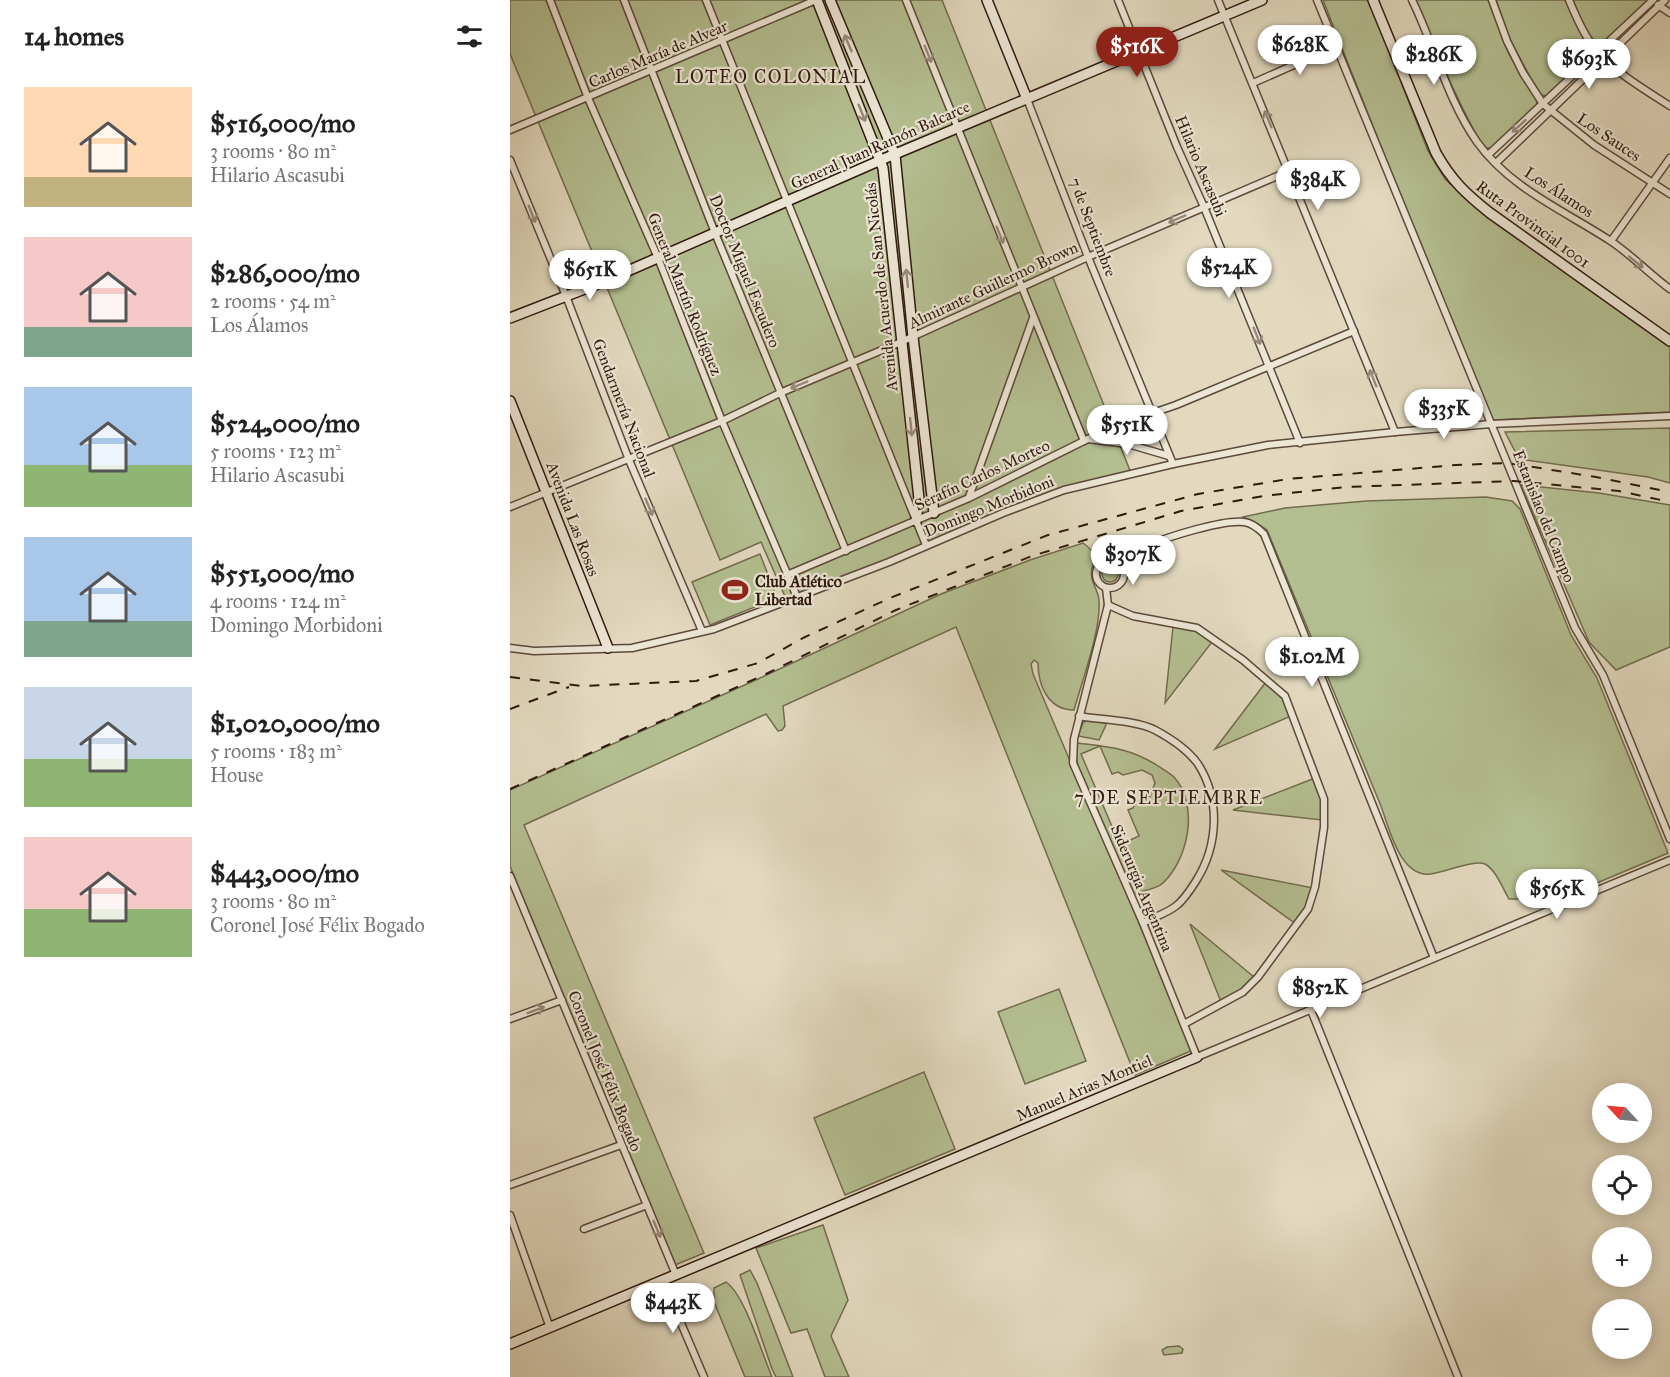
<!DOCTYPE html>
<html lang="en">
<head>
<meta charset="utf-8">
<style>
  body { margin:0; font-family:"IM FELL Great Primer",serif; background:#f6f6f6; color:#222; height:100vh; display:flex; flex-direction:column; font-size:22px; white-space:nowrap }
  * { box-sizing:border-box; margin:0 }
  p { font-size:20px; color:#767676 }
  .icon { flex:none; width:33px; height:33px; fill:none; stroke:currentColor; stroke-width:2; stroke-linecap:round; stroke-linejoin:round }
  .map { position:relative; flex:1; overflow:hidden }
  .side { display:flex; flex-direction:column; background:#fff; width:510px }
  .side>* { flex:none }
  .needle { width:39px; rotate:296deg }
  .fabs { position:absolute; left:1082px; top:1083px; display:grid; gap:12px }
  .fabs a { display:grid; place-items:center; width:60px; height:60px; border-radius:50%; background:#fff; box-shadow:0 3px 15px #0003; font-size:30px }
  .price { position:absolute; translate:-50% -51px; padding:0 14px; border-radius:21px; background:#fff; color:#222; font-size:20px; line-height:39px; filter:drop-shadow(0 2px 3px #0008) }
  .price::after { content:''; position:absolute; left:50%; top:36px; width:18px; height:14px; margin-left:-9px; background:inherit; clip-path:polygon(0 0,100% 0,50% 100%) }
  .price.on { background:#8f2418; color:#fff }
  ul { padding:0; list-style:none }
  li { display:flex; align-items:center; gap:18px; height:150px; padding:0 24px }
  li span { display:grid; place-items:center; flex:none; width:168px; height:120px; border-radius:0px; color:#555 }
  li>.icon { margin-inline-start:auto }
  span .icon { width:72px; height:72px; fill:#fffc; stroke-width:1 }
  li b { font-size:26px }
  h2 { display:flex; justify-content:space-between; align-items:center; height:72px; padding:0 24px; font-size:26px }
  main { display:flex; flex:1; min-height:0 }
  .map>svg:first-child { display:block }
  .green { fill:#b4bf91; stroke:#726c4f; stroke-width:1.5; fill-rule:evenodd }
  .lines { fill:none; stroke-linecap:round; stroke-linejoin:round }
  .street-casing { stroke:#5c493a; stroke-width:9 }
  .secondary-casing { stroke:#2f190d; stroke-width:12 }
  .street { stroke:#ece6d5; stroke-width:6 }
  .secondary { stroke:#ece6d5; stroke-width:9 }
  .rail { stroke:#2f190d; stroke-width:2; stroke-dasharray:10 10; stroke-linecap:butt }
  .oneway { stroke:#978a7b }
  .labels { text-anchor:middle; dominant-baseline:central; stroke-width:4.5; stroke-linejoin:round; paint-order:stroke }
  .street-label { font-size:16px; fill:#2f190d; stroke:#ece6d5 }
  .poi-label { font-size:16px; font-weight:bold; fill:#2f190d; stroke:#ece6d5; text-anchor:start }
  .neighbourhood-label { font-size:18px; letter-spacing:1.5px; fill:#2f190d; stroke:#ece6d5 }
</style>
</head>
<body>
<main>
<section class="side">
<h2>14 homes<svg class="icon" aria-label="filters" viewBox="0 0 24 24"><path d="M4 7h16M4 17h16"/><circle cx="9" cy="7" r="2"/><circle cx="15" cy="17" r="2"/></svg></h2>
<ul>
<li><span style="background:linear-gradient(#ffd9b3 75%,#c2b280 0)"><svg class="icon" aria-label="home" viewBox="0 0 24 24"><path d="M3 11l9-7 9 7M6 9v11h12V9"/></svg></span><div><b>$516,000/mo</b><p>3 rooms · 80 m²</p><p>Hilario Ascasubi</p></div></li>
<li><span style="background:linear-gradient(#f6c9c9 75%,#7fa58c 0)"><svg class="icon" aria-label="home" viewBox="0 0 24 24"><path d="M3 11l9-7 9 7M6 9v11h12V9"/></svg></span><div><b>$286,000/mo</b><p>2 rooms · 54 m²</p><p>Los Álamos</p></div></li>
<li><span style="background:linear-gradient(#a9c7e8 65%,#8fb573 0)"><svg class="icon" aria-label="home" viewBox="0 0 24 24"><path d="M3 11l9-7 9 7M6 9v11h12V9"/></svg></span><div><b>$524,000/mo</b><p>5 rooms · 123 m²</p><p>Hilario Ascasubi</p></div></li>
<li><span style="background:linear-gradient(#a9c7e8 70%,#7fa58c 0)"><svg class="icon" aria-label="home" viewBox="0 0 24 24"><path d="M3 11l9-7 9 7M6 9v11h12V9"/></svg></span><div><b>$551,000/mo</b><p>4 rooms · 124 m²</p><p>Domingo Morbidoni</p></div></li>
<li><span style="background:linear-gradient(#c9d6e8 60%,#8fb573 0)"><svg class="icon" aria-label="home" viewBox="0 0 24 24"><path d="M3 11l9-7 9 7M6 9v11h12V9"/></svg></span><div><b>$1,020,000/mo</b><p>5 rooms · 183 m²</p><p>House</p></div></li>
<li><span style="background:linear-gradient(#f6c9c9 60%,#8fb573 0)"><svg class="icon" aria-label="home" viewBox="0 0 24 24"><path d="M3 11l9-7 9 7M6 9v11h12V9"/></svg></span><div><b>$443,000/mo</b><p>3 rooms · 80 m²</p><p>Coronel José Félix Bogado</p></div></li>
</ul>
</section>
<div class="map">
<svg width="1160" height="1377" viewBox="0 0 1160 1377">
  <rect width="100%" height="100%" fill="#e2d9bf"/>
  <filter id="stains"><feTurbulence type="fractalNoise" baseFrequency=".00333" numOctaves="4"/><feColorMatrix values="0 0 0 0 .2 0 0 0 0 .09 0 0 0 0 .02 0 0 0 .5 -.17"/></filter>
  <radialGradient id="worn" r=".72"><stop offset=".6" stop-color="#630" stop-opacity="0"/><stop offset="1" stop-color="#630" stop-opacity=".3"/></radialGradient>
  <g class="green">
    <polygon points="0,0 432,0 621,473 554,490 277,601 251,542 210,560 0,54"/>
    <polygon points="813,0 859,0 918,151 935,179 963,205 1160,345 1160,412 983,420 934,306"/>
    <path d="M905 0H978L999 54 1026 99 1027 106 982 148H974C946 101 927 50 905 0Z"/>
    <polygon points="986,0 1057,0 1080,47 1081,54 1037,96 1030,95 1000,40"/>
    <polygon points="1062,0 1139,0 1092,45 1084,43 1069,18"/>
    <polygon points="1160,428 1160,483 1138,477 1009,459 995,432"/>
    <polygon points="1011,485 1089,493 1160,505 1160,647 1106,670 1079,642"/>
    <path d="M976 497 1002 501 1010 509 1061 635 1087 678 1158 853 1049 899H999C993 889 986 870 975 864 968 861 959 864 952 866 942 868 930 873 920 874 890 877 879 828 871 806L757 530 745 522 733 517 775 508 856 501Z"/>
    <path d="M573 543C594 558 578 562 582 579 584 587 589 593 589 601 591 630 572 681 564 710 538 710 528 685 528 663L524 660 521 664 523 674 683 1050 625 1075 446 627 273 706 275 726 272 730 268 731 256 714 14 825 194 1253 165 1265 0 866V790L248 679 431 594 520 560Z"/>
    <polygon points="250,554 267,598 200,625 182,582"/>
    <circle cx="600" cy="574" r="8"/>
    <polygon points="663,627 686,630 702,642 655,703"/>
    <polygon points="756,682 772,698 781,716 705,749"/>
    <polygon points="576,720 595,723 596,725 589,740 568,736 573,723"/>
    <path d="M567 743C597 747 617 747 645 764 651 768 658 772 664 777 689 805 679 858 653 883 647 889 632 891 623 894L568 766 566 755ZM590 746 602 774 608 772 613 775 632 770 642 775 645 783 640 796 625 803 623 808 618 810 629 836 610 845 571 754Z"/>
    <polygon points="805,778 813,800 812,820 723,810"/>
    <polygon points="711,870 803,888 796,909 786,924"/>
    <polygon points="680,924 744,977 731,991 711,1002"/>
    <polygon points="549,989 576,1061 515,1084 488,1012"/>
    <polygon points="414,1072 445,1149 335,1195 304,1118"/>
    <polygon points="313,1225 338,1300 321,1336 339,1377 315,1377 297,1329 281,1333 246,1248"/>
    <polygon points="240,1270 247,1283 283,1377 266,1377 262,1369 230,1275"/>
    <path d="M216 1282C235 1295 252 1354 262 1377H235L204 1302V1288Z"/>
    <polygon points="669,1346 673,1349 672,1353 654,1355 652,1350 657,1347"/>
  </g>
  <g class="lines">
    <g class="street-casing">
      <g id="street">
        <polyline points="40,0 78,98 148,258 212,421 287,597"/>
        <polyline points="114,0 205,233 336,551"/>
        <polyline points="196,0 416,545"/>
        <polyline points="396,0 574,441"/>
        <polyline points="608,0 667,147 694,207 790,443"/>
        <polyline points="708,0 885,432"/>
        <polyline points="807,0 1065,628 1093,675 1160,839"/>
        <path d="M902 0C925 47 937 99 967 142 1000 188 1053 210 1099 240 1121 254 1139 274 1160 289"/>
        <polyline points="982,0 997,41 1013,73 1033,104 1084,145 1160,194"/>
        <path d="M1059 0C1066 16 1072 32 1083 46 1102 71 1134 89 1160 106"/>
        <polyline points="1148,5 1160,13"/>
        <polyline points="743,83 827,46"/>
        <polyline points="517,99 578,257 663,464"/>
        <polyline points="0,130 306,0"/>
        <polyline points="978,155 1143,0"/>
        <polyline points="0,160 56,296 119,460 192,631"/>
        <polyline points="986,163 1155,0"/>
        <polyline points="1101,241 1160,158"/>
        <polyline points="578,439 618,444 659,456"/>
        <polyline points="459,497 523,318"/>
        <polyline points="0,507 212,421 270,393 391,342 578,257 779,171"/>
        <circle cx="600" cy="574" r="14"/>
        <path d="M609 564C618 556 627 550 637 546 657 537 714 519 734 522 742 523 748 528 754 534L924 958"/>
        <polyline points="277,575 459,498 602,427 666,405 844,331"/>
        <polyline points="596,588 598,605 564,739 563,763 633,923 687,1057 1160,860"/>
        <polyline points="598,605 623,616 687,628 733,660 775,696 814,799 814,827 805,887 798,909 748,977 733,992 674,1024"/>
        <polyline points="0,648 24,651 122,648 204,629 379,562 493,513 554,490 663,464 758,445 885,432 981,424 1160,416"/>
        <path d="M569 716C590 720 626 720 645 730 660 738 678 750 688 764 711 800 708 846 686 881 681 889 674 900 666 906 657 913 644 917 633 923"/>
        <polyline points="0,876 166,1275"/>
        <polyline points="801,1010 948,1377"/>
        <polyline points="0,1019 52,1000"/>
        <polyline points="0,1185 111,1145"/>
        <polyline points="0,1215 40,1328"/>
        <polyline points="74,1229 137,1205"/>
        <polyline points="153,1281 194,1377"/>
      </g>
    </g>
    <g class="secondary-casing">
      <g id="secondary">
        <polyline points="307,0 373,168 409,499 406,521"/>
        <polyline points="320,0 385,155 403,337 424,513"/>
        <polyline points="477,0 517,99"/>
        <path d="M863 0 926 153C941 180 956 194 980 213L1160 341"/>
        <polyline points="0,318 95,281 371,160 752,0"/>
        <polyline points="0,401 98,648"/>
        <polyline points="0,1344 687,1057"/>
      </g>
    </g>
    <use href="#street" class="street"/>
    <use href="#secondary" class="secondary"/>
    <g class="rail">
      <polyline points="0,677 72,686 186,681 248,663 293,638 380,598 538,535 688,494 778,479 946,465 998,463 1086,477 1159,492"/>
      <polyline points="0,709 59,687"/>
      <polyline points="0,789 256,674 386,610 522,556 671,511 753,496 836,487 1004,481 1109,491 1160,502"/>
    </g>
  </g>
  <defs><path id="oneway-shaft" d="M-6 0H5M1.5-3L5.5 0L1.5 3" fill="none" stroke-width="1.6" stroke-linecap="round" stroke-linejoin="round" transform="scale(1.5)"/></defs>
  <g class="oneway">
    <use href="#oneway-shaft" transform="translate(338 43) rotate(-113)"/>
    <use href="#oneway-shaft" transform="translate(418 54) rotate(68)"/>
    <use href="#oneway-shaft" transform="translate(352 113) rotate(68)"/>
    <use href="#oneway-shaft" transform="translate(758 119) rotate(-112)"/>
    <use href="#oneway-shaft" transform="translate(1009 126) rotate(138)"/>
    <use href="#oneway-shaft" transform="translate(22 214) rotate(68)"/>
    <use href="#oneway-shaft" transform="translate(667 219) rotate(157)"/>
    <use href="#oneway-shaft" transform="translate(490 235) rotate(68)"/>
    <use href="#oneway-shaft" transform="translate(1126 262) rotate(39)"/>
    <use href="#oneway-shaft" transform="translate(397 278) rotate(-96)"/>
    <use href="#oneway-shaft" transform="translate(747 336) rotate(68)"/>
    <use href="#oneway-shaft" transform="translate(863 378) rotate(-112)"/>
    <use href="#oneway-shaft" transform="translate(289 385) rotate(157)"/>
    <use href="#oneway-shaft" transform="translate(401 427) rotate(84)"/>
    <use href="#oneway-shaft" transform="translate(139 507) rotate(67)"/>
    <use href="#oneway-shaft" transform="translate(26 1010) rotate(-20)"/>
    <use href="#oneway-shaft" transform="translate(147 1229) rotate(67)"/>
  </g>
  <defs>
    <g id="stadium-bare" transform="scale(2.07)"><path d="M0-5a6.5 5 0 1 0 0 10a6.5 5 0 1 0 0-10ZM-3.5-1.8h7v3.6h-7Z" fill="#8f2418" stroke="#ece6d5" stroke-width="2.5" paint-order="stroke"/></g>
  </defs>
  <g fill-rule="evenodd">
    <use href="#stadium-bare" x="225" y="590"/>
  </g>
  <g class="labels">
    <g class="street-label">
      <text transform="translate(148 54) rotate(-23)">Carlos María de Alvear</text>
      <text transform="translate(1099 137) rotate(34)">Los Sauces</text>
      <text transform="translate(370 145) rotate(-24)">General Juan Ramón Balcarce</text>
      <text transform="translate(691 166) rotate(67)">Hilario Ascasubi</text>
      <text transform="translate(1049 192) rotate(33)">Los Álamos</text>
      <text transform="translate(1023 224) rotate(36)">Ruta Provincial 1001</text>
      <text transform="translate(583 227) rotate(69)">7 de Septiembre</text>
      <text transform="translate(235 271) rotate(68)">Doctor Miguel Escudero</text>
      <text transform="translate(483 285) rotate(-25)">Almirante Guillermo Brown</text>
      <text transform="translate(371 287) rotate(-96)">Avenida Acuerdo de San Nicolás</text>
      <text transform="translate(175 294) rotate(68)">General Martín Rodríguez</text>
      <text transform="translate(114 408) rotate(69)">Gendarmería Nacional</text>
      <text transform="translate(472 475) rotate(-25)">Serafín Carlos Morteo</text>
      <text transform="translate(479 506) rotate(-22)">Domingo Morbidoni</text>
      <text transform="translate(1034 516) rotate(68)">Estanislao del Campo</text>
      <text transform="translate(63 519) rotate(69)">Avenida Las Rosas</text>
      <text transform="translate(632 888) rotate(67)">Siderurgia Argentina</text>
      <text transform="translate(95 1071) rotate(68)">Coronel José Félix Bogado</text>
      <text transform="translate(574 1088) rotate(-23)">Manuel Arias Montiel</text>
    </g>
    <g class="poi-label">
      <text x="245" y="581">Club Atlético<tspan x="245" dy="18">Libertad</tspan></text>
    </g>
    <g class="neighbourhood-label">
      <text x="261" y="77">LOTEO COLONIAL</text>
      <text x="659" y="798">7 DE SEPTIEMBRE</text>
    </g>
  </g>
  <rect width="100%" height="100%" filter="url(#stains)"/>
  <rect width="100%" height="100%" fill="url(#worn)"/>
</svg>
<div class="fabs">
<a><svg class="needle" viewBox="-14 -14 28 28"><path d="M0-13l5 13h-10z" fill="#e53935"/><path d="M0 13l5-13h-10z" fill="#767676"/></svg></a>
<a><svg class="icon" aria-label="locate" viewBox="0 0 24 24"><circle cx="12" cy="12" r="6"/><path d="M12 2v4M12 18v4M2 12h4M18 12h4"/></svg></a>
<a>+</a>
<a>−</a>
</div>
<b class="price" style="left:790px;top:76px">$628K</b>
<b class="price on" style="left:627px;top:78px">$516K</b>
<b class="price" style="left:924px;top:86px">$286K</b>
<b class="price" style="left:1079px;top:90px">$693K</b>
<b class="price" style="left:808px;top:211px">$384K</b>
<b class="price" style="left:719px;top:299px">$524K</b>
<b class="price" style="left:80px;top:301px">$651K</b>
<b class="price" style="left:934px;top:440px">$335K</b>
<b class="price" style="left:617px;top:456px">$551K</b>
<b class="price" style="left:623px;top:586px">$307K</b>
<b class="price" style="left:802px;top:688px">$1.02M</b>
<b class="price" style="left:1047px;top:920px">$565K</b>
<b class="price" style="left:810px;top:1019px">$852K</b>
<b class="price" style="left:163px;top:1334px">$443K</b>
</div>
</main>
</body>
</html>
